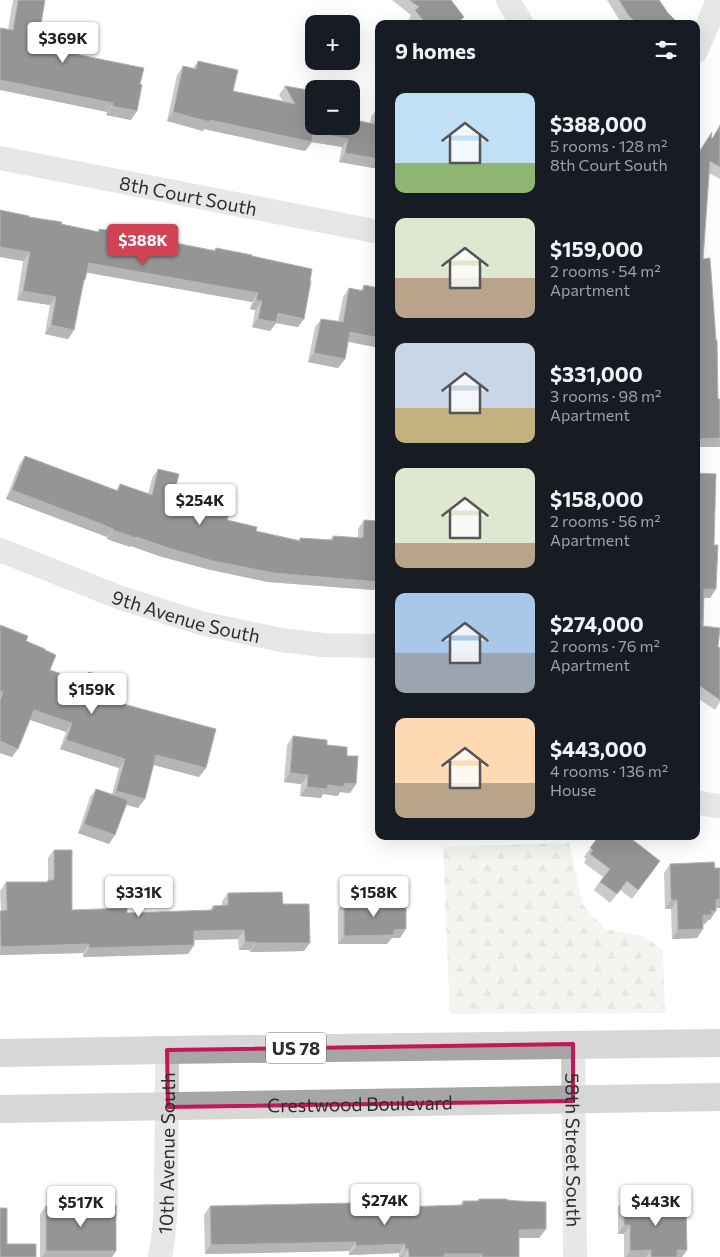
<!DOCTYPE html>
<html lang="en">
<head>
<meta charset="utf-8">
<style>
  body { margin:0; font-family:Commissioner,sans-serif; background:#242831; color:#f1f3f6; height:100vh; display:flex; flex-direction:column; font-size:19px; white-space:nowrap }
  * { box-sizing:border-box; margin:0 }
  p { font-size:16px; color:#9ea1a6 }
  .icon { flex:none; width:28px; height:28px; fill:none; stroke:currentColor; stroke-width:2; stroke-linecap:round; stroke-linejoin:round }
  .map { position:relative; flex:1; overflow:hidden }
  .drawer { position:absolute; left:375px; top:20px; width:325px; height:820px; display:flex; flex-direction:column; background:#171b24; border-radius:10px; box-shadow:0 5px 20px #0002 }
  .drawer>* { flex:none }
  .controls { position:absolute; left:305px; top:15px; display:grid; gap:10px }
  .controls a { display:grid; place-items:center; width:55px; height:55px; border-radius:10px; background:#171b24; box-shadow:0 5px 20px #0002; font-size:25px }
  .price { position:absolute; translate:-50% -42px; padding:0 11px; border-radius:5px; background:#fff; color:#222; font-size:16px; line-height:32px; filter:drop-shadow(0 1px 2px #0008) }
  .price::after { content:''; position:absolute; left:50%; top:30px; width:15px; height:11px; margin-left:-8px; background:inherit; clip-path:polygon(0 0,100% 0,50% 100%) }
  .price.current { background:#d24255; color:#fff }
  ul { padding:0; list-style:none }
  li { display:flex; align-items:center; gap:15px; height:125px; padding:0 20px }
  li span { display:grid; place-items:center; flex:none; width:140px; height:100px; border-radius:10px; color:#555 }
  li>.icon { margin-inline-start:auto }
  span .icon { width:60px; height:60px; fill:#fffc; stroke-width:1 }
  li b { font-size:21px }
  h2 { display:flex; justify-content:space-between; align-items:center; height:60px; padding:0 20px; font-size:21px }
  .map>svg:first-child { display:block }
  .forest { fill:url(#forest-firs) }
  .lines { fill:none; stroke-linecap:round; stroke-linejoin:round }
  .minor { stroke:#cbcbcb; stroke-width:24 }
  .major { stroke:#a6a6a6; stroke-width:28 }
  .wall { fill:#8a8a8a }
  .shaded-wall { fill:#5b5b5b }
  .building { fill:#151515; stroke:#5b5b5b }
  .marked { fill:none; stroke:#c2185b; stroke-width:4; stroke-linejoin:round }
  .labels { text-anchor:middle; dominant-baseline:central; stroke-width:5; stroke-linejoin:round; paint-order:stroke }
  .shield { fill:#fff; stroke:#6d6d6d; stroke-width:1 }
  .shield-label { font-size:18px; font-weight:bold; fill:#2e2e2e }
  .street-label { font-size:19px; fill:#2e2e2e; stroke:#fff }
</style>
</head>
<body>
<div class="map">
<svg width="720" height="1257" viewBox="0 0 720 1257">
  <defs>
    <pattern id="forest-firs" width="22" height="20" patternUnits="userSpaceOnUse" patternTransform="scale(1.25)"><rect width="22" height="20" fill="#e4eadd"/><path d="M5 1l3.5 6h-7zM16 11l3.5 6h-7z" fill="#c4c9be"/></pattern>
  </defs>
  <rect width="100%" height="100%" fill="#fff"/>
  <polygon class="forest" points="569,843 583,905 605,929 643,936 663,950 665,1013 450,1014 443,847"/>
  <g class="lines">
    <g class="minor">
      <polyline points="508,0 522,24"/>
      <polyline points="696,51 715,7 719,0"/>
      <path id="s1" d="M0 158 379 232"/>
      <path id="s2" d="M0 550 121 598 201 623 281 640 323 645 379 646"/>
      <polyline points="696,802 711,805 720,806"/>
      <path id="s3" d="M573 1044 575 1257"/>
      <path id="s4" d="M160 1257C166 1228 166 1198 166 1169 167 1129 167 1089 167 1050"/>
    </g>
    <g class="major">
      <polyline points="0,1053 167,1050 720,1043"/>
      <path id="s5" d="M0 1109 720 1097"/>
    </g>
  </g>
  <g class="wall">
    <polygon points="13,0 45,0 38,42 63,52 131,120 106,115 107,112 8,29"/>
    <polygon points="392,0 451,0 462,24 413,24 409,19 411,15"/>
    <polygon points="607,0 659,0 675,24 622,24"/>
    <polygon points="198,61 233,91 283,101 279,95 285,86 314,126 370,123 371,117 377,108 379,169 339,162 342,147 312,142 305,151 204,129 203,131 167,121 177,75 183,66 193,68"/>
    <polygon points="720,124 720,179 709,173 703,259 696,447 696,156 712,132 712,139"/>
    <polygon points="0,210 97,232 99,229 214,250 216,248 252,256 304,319 298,327 276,323 270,331 252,327 255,310 250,309 252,302 87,272 83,283 74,330 68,339 45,334 50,305 17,300 23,261 0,257"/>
    <polygon points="364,285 379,288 348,342 345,359 338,368 308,362 315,327 321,319 338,322 343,297 349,288 361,290"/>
    <polygon points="25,456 116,490 120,484 148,494 152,478 158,469 175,490 227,520 256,531 299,540 300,538 330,540 333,536 358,538 358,529 364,520 377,586 374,590 268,582 207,569 159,556 131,546 130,547 107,539 107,537 98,533 6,499 19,465"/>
    <polygon points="696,473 714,545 716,589 710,598 704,598 703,626 718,647 720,648 720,702 715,710 696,697"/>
    <polygon points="0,625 26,641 45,650 50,670 82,681 89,672 116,702 199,777 154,765 138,808 127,805 109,844 78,833 90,797 96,789 112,794 119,768 60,749 66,732 30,720 12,757 0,753"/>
    <polygon points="293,736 327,745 347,756 356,784 350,793 340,792 338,796 323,794 321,798 300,796 301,784 284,782 287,745"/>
    <polygon points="599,836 654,870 632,899 620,890 610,903 594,890 603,877 584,863 586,859 584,857"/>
    <polygon points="54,850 72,910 127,913 210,910 213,906 222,905 222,901 228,893 283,904 304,951 250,952 250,950 239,950 238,939 194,940 194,945 188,954 83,957 83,953 0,955 0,911 1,911 0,891 6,882 47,882 48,880 48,858"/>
    <polygon points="670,864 715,868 720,908 716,908 710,920 708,920 705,924 703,924 703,929 697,938 672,939 671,909 665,909 664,873"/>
    <polygon points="344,901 400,938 392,938 387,944 338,944 338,910"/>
    <polygon points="624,1198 653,1207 687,1250 682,1257 624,1257 624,1234 618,1234 618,1207"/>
    <polygon points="479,1199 507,1200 546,1229 539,1238 519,1238 519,1257 399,1257 399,1253 349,1255 349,1251 205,1254 204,1215 210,1206 399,1207 460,1205 463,1201 477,1201"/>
    <polygon points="46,1206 116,1251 112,1257 40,1257 40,1214"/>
  </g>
  <g class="shaded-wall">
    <polygon points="0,80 113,103 107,112 0,90"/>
    <polygon points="112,106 137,111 131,120 106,115"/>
    <polygon points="173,112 210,120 313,132 348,139 342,147 311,142 312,142 305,151 204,129 203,131 167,121"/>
    <polygon points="345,153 379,159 379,169 339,162"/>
    <polygon points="0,247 30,252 23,261 0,257"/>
    <polygon points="89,263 258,293 252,302 83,272"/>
    <polygon points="23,291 56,297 50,305 17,300"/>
    <polygon points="256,300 262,301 255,310 250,309"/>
    <polygon points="278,313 304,319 298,327 276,323 270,331 252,327 258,319"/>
    <polygon points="51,325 74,330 68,339 45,334"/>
    <polygon points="350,332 379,338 379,348 344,341"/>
    <polygon points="314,353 345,359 338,368 308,362"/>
    <polygon points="720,438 720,447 696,447 696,439"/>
    <polygon points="12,490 104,525 113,529 107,537 6,499"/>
    <polygon points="113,530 137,537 379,580 379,586 377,586 374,590 268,582 207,569 159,556 131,546 130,547 107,539"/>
    <polygon points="704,589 716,589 710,598 698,597"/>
    <polygon points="0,691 3,692 0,697"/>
    <polygon points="34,710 72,723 66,732 28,719"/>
    <polygon points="66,740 125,759 119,768 60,749"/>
    <polygon points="0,741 18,749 12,757 0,753"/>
    <polygon points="156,755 206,768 199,777 150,764"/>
    <polygon points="290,773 308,775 301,784 284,782"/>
    <polygon points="344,783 356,784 350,793 340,792 338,796 323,794 321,798 300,796 307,787 328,785"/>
    <polygon points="116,791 145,799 138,808 110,800"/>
    <polygon points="84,824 115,835 109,844 78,833"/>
    <polygon points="720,899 720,908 710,908 716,900"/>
    <polygon points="671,900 677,900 671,909 665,909"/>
    <polygon points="711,911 716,911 710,920 708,920 705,924 697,924 703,915"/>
    <polygon points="406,929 400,938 391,938 387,944 338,944 344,936 394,930"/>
    <polygon points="703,929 697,938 672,939 678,930"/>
    <polygon points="244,930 238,939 188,940 194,931"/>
    <polygon points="245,942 256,942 250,950 239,950"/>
    <polygon points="256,943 310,943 304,951 250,952"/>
    <polygon points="89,944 83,953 0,955 1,947"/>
    <polygon points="194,945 188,954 83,957 89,948"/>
    <polygon points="624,1225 630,1225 624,1234 618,1234"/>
    <polygon points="546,1229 539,1238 513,1238 519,1230"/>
    <polygon points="356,1242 349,1251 205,1254 211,1245"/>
    <polygon points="405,1244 399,1253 349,1255 356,1246"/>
    <polygon points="405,1249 408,1249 403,1257 400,1257"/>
    <polygon points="651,1250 646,1257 626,1257 630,1251"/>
    <polygon points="677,1250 687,1250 682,1257 672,1257"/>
    <polygon points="46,1251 116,1251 112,1257 42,1257"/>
    <polygon points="444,1254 482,1254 480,1257 442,1257"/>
  </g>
  <g class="building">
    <polygon points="18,0 45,0 38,42 41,39 68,45 60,51 144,68 140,84 142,85 137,111 112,106 113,103 0,80 0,28 13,30"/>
    <polygon points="409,0 451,0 464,17 460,21 462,24 426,24 415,10 419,7"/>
    <polygon points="619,0 659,0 668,13 677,22 675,24 638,24 629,16"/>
    <polygon points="198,61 238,70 233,91 295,104 285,86 314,91 314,126 351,126 351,119 374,124 377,108 379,108 379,159 345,153 348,139 313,132 312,142 210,120 210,122 173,112 183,66 196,69"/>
    <polygon points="720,126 720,167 710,161 703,259 710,258 716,340 717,340 718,399 720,399 720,438 696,439 696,157 712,132 711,138 712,139"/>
    <polygon points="0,210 29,216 29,217 62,222 61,224 99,232 99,229 106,230 107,229 215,251 216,248 252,255 252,256 312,269 310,281 311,281 304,319 278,313 276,322 258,319 262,301 256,300 258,293 89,263 85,280 84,280 74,330 51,325 56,297 23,291 30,252 0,247"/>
    <polygon points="364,285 379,288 379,338 350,332 345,359 314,353 321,319 343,322 349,288 363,291"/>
    <polygon points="25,456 118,491 120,484 152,495 158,469 179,474 175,490 231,507 227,520 257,527 256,531 300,541 300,538 333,540 333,536 363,538 364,520 379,521 379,582 274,573 213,561 165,547 137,537 136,538 113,530 113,529 104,525 12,490"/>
    <polygon points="696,473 716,474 714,545 718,545 716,589 704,589 703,626 720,628 718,647 720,648 720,700 697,684 698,675 696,675"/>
    <polygon points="0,625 28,636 26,641 45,649 45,650 56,655 50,670 85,682 89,672 122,683 116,702 216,729 206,768 156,755 145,799 116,791 125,759 66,740 72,723 34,710 18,749 0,741 0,701 3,692 0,691"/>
    <polygon points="293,736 327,740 327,745 347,747 347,756 358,756 356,784 344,783 344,787 328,785 327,789 307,787 308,775 290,773"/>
    <polygon points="96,789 128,800 115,835 84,824"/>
    <polygon points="599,836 628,836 660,861 638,890 627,881 617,894 600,882 610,869 590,854 593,850 590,848"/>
    <polygon points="54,850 72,850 72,910 127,908 127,913 213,910 213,906 228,905 228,893 282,892 283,904 309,904 310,943 256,943 256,942 245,942 244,930 194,931 194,945 89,948 89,944 1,947 0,911 7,910 6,882 48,882 48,880 54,880"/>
    <polygon points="714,862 715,868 720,868 720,899 716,900 716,911 711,911 712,915 703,915 703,929 678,930 677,900 671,900 670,864"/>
    <polygon points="406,900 406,929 394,930 394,935 344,936 344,901"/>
    <polygon points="653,1197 653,1207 686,1206 687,1250 677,1250 677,1257 651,1257 651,1250 630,1251 630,1225 624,1225 624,1198"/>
    <polygon points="479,1199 507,1199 507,1200 519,1201 546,1202 546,1229 519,1230 519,1257 482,1257 482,1254 444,1254 444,1257 409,1257 408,1249 405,1249 405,1244 356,1246 356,1242 211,1245 210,1206 399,1202 399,1207 463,1205 463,1201 479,1201"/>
    <polygon points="116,1205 116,1251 46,1251 46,1206"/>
    <polygon points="0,1208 7,1208 7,1244 36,1244 36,1257 0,1257"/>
  </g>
  <path d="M0 0H720V1257H0ZM573 1044V1101L168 1107 167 1050Z" fill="#fff" fill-opacity=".55" fill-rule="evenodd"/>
  <path class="marked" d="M573 1044V1101L168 1107 167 1050Z"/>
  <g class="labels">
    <rect class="shield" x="266" y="1032.5" width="60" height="31" rx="4"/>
    <g class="shield-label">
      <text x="296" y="1048">US 78</text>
    </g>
    <g class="street-label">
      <text stroke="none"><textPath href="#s1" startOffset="192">8th Court South</textPath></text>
      <text stroke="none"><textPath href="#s2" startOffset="198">9th Avenue South</textPath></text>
      <text stroke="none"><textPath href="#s5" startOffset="360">Crestwood Boulevard</textPath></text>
      <text stroke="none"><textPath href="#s3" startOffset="106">58th Street South</textPath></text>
      <text stroke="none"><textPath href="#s4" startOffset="104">10th Avenue South</textPath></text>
    </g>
  </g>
</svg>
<div class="controls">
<a>+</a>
<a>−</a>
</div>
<b class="price" style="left:63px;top:64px">$369K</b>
<b class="price current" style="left:143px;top:266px">$388K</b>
<b class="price" style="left:200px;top:526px">$254K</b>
<b class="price" style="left:92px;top:715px">$159K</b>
<b class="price" style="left:139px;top:918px">$331K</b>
<b class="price" style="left:374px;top:918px">$158K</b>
<b class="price" style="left:385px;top:1226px">$274K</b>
<b class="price" style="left:656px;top:1227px">$443K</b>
<b class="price" style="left:81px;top:1228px">$517K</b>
<section class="drawer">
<h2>9 homes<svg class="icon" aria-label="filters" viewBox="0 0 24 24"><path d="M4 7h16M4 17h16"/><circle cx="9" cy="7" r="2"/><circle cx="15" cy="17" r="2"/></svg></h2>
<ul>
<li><span style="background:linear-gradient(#bfe0f5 70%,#8fb573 0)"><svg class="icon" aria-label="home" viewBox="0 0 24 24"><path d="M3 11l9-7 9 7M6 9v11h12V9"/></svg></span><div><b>$388,000</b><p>5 rooms · 128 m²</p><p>8th Court South</p></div></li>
<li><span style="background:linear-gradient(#dfe7d0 60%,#b9a48a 0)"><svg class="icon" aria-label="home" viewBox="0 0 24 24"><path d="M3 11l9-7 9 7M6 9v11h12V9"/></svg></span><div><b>$159,000</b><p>2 rooms · 54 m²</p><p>Apartment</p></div></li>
<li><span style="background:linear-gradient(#c9d6e8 65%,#c2b280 0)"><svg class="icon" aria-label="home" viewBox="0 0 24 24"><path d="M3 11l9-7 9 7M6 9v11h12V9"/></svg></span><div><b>$331,000</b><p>3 rooms · 98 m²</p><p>Apartment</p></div></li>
<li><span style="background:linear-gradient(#dfe7d0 75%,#b9a48a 0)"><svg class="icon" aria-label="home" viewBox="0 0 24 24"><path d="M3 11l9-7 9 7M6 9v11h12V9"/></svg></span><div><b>$158,000</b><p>2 rooms · 56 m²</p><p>Apartment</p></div></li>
<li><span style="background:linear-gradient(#a9c7e8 60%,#9aa5b1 0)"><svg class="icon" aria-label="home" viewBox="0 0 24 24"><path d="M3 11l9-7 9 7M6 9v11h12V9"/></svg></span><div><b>$274,000</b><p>2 rooms · 76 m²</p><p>Apartment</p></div></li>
<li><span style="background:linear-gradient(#ffd9b3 65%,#b9a48a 0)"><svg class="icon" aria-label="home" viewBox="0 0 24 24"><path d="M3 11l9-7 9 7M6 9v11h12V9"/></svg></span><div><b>$443,000</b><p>4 rooms · 136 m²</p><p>House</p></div></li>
</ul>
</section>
</div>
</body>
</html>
